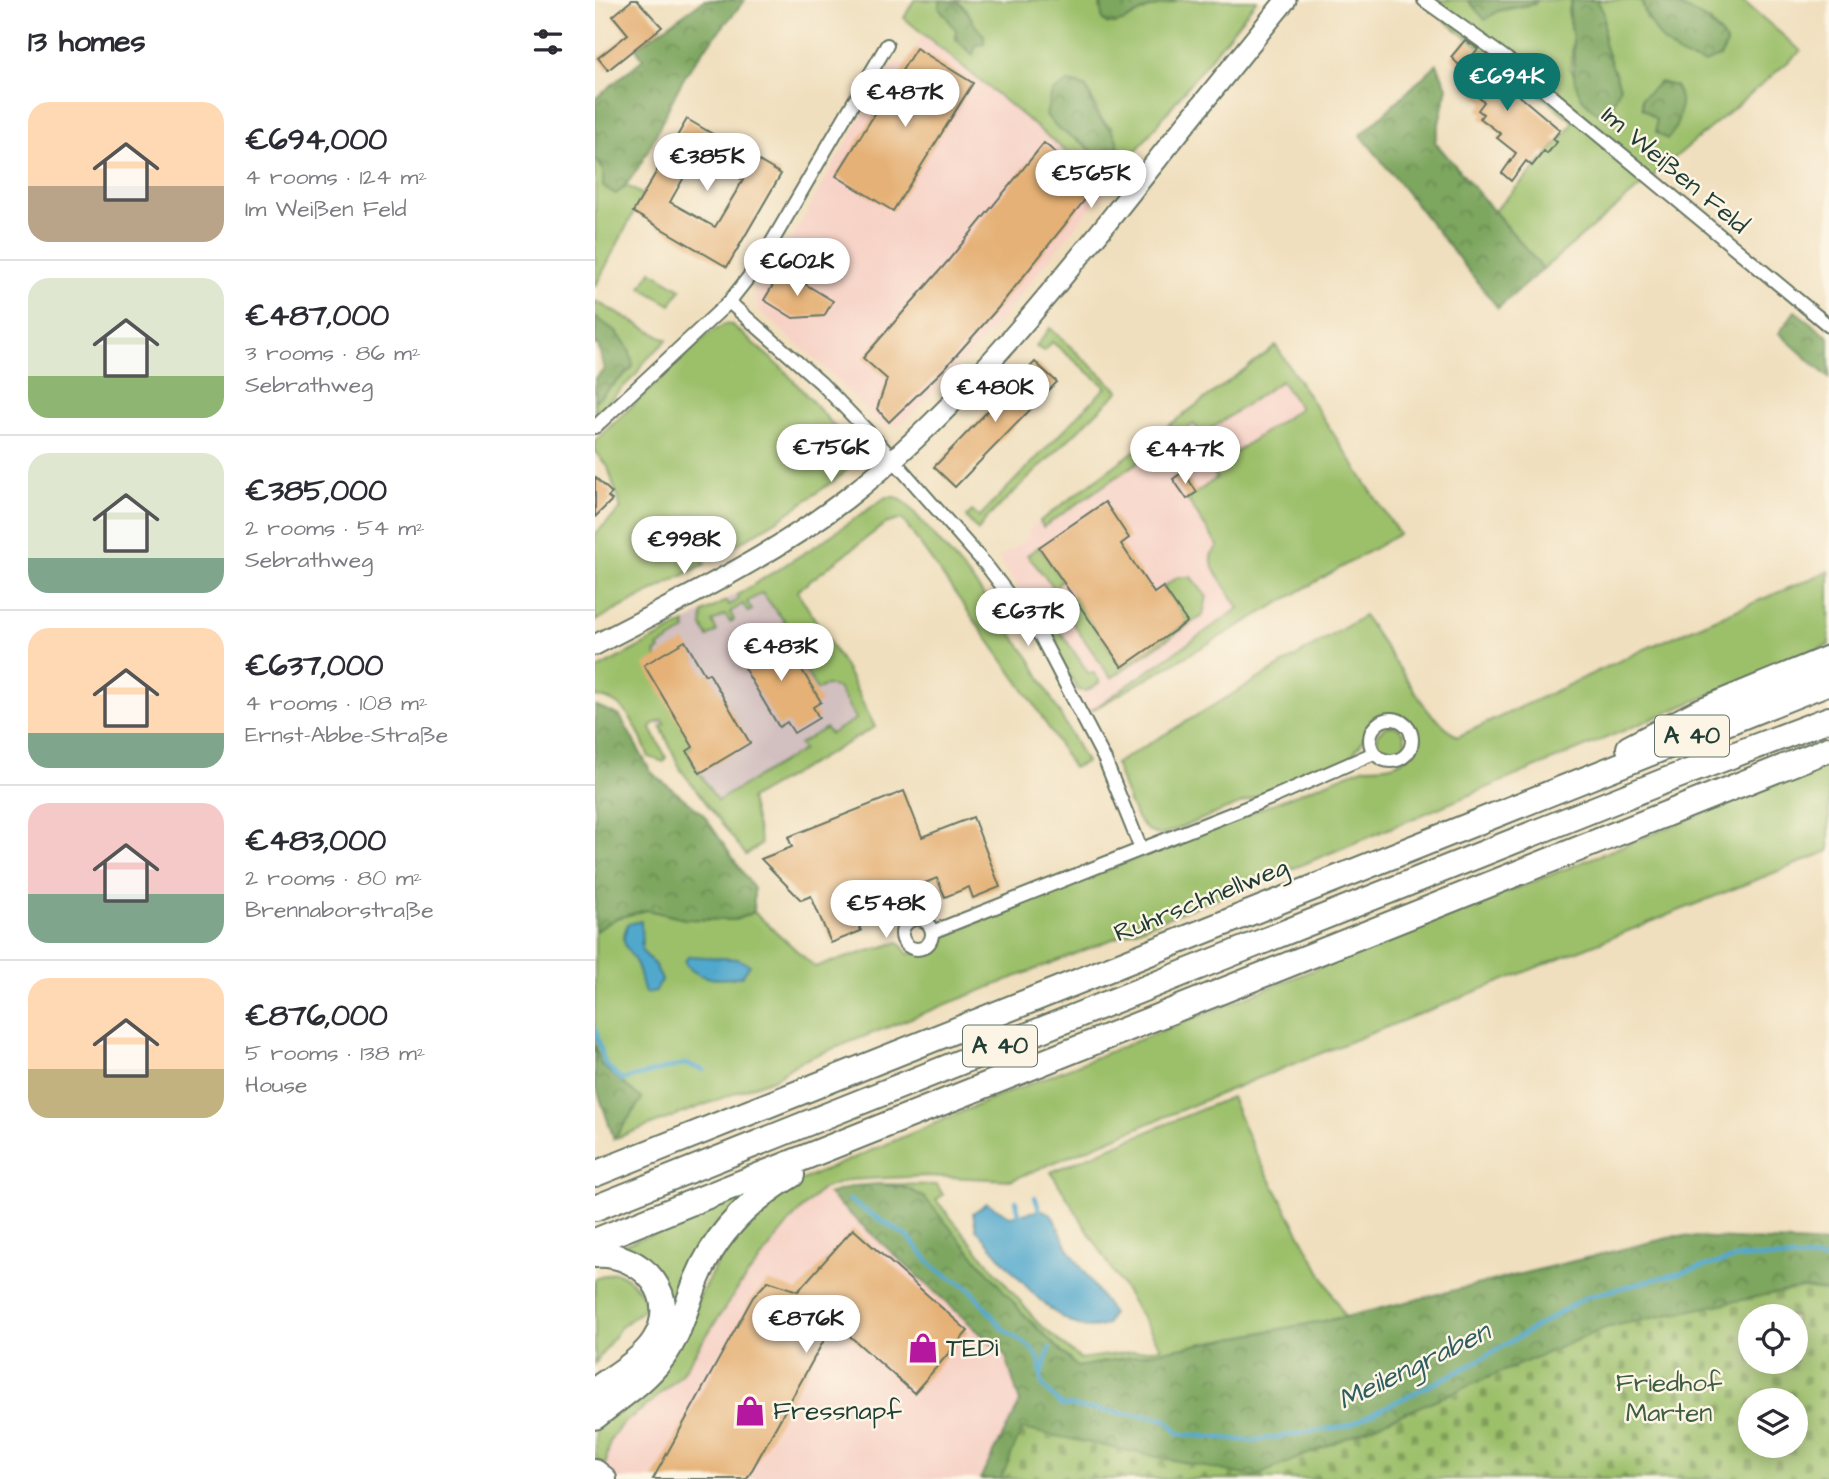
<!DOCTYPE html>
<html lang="en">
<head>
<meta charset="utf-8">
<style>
  body { margin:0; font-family:"Architects Daughter",sans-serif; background:#f2f2f3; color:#2b2b33; height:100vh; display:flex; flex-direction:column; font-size:26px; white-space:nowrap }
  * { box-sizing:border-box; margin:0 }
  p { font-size:23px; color:#7c7c81 }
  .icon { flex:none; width:38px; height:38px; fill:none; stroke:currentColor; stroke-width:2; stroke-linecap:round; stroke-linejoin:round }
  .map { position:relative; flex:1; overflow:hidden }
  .drawer { display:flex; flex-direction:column; background:#fff; width:595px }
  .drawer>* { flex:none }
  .controls { position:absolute; left:1143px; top:1304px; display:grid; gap:14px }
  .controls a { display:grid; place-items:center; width:70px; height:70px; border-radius:50%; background:#fff; box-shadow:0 4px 18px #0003; font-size:35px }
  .price { position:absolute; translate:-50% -60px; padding:0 16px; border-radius:24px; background:#fff; color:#222; font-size:23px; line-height:46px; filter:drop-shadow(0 2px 4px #0008) }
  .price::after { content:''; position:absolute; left:50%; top:42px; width:21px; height:16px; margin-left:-10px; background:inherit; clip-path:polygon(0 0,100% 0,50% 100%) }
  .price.current { background:#0f766e; color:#fff }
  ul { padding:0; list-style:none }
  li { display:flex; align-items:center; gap:21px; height:175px; padding:0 28px }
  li+li { border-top:2px solid #e1e1e2 }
  li span { display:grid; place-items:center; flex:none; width:196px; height:140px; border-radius:21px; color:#555 }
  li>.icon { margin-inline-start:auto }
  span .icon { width:84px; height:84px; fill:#fffc; stroke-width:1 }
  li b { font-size:30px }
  h2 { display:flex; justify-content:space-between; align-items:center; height:84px; padding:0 28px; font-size:30px }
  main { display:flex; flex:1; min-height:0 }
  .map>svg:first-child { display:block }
  .built { fill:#f7d1c6 }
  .industrial { fill:#d2bfbf }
  .green { fill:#9cc06a; stroke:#5e7e4f; stroke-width:2; fill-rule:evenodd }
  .forest { fill:url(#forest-crowns); stroke:#4e7249; stroke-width:2 }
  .cemetery { fill:url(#cemetery-stones); stroke:#5e7e4f; stroke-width:2; fill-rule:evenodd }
  .water { fill:#51a8cd; stroke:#387280; stroke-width:2 }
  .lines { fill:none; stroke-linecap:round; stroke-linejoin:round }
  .stream { stroke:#51a8cd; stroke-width:4.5 }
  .building { fill:#e5b176; fill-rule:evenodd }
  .minor-casing { stroke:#687664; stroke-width:16 }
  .secondary-casing { stroke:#687664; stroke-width:23 }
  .motorway-casing { stroke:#687664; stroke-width:28 }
  .minor { stroke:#fff; stroke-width:12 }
  .secondary { stroke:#fff; stroke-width:19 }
  .motorway { stroke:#fff; stroke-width:24 }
  .labels { text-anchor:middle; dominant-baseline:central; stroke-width:5; stroke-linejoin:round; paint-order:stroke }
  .shield { fill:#fcf5e5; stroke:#617469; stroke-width:2 }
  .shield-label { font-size:24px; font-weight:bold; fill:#1f3d34 }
  .street-label { font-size:26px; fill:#1f3d34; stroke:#fcf5e5 }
  .poi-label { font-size:26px; fill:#1f3d34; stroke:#fcf5e5; text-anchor:start }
  .park-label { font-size:26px; fill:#3e5e42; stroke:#fcf5e5 }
  .water-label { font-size:28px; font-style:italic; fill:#2e5d62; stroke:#fcf5e5 }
</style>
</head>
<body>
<main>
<section class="drawer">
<h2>13 homes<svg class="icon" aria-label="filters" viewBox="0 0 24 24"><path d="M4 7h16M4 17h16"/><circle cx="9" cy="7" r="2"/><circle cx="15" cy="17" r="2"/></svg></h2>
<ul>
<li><span style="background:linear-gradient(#ffd9b3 60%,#b9a48a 0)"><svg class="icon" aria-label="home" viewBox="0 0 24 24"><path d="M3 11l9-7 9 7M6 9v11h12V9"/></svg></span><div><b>€694,000</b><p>4 rooms · 124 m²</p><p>Im Weißen Feld</p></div></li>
<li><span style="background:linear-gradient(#dfe7d0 70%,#8fb573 0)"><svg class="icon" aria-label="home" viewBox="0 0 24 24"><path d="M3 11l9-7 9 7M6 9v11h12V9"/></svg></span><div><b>€487,000</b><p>3 rooms · 86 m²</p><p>Sebrathweg</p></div></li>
<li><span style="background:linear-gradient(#dfe7d0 75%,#7fa58c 0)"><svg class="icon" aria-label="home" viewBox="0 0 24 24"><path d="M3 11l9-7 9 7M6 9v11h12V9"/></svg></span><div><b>€385,000</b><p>2 rooms · 54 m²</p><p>Sebrathweg</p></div></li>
<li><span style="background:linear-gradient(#ffd9b3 75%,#7fa58c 0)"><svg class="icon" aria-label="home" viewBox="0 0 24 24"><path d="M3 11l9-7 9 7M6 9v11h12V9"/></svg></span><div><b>€637,000</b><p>4 rooms · 108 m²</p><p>Ernst-Abbe-Straße</p></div></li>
<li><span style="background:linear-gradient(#f6c9c9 65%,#7fa58c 0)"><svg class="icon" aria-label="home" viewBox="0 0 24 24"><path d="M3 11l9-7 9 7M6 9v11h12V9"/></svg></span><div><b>€483,000</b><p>2 rooms · 80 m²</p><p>Brennaborstraße</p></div></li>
<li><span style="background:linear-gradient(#ffd9b3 65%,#c2b280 0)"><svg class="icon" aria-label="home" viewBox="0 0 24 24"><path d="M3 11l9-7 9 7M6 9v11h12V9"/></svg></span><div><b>€876,000</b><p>5 rooms · 138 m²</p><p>House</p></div></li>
</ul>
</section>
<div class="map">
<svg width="1234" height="1479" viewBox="0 0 1234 1479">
  <defs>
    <pattern id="forest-crowns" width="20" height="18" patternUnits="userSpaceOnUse" patternTransform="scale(1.75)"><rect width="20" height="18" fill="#7da65e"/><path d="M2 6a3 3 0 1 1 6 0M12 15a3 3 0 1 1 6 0" fill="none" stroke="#66884e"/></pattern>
    <pattern id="cemetery-stones" width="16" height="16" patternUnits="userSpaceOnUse" patternTransform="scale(1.75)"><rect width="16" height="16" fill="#9cc06a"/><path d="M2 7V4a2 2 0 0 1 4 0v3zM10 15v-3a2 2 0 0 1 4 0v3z" fill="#7f9d58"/></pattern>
  </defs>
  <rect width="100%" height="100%" fill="#fcf5e5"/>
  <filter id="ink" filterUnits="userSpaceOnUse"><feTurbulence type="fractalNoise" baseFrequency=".0143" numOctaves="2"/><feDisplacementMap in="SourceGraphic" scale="14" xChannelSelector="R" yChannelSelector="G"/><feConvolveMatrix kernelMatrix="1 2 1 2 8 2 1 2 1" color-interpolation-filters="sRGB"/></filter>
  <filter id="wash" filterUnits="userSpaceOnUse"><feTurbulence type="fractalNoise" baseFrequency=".00686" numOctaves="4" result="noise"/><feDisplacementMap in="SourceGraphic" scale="28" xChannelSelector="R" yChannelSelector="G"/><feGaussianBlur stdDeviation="1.57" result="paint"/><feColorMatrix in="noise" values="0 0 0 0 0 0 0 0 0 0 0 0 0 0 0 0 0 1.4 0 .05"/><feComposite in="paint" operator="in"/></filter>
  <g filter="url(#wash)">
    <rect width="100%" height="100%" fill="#f0dfbe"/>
    <g class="built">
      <polygon points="328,35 513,186 385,344 308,423 295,427 284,422 229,367 164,310 160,296 187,256 294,68 301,63 310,63"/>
      <polygon points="681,346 804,534 494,712 459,653 459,641 403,558 435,536 431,531"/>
      <polygon points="227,1189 411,1357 425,1403 385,1479 24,1479 10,1468 15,1441 21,1431 84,1377 145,1285 199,1217"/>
    </g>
    <polygon class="industrial" points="186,569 277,726 121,818 24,659"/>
    <g class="green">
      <path d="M319 0H346L344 7 361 30V39L377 55C385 34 379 12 361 0H506L505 9 512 24C531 25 538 14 555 8 565 4 573 7 582 0H662L513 186 309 18ZM490 87C503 103 498 115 517 128L485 142 479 138Z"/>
      <polygon points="824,0 873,0 890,19 903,11 940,4 942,0 977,0 973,12 978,39 976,69 990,101 1011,118 1025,87 1009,44 1009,14 1002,0 1046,0 1052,19 1125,57 1132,44 1115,21 1068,0 1147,0 1206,51 948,269 899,211 951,157 979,122"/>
      <polygon points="0,157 21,193 32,186 48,195 0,287"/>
      <polygon points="56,271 86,289 76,305 46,288"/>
      <polygon points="0,301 72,340 47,364 42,374 0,414 0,401 38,366 22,332 0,317"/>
      <polygon points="130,324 137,325 188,369 260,449 262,457 259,464 240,480 186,518 121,557 118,553 108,559 110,564 0,621 0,534 26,509 13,467 0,452 0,441 113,334"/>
      <polygon points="455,328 524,391 391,519 383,531 371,517 377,511 384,517 511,387 457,342 449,351 441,347"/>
      <polygon points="681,346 804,534 494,712 644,608 618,568 616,555 623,546 592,499 622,478 610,461 627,449 633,457 705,408 686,381 614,430 620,439 613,443 599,424 448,527 445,521"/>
      <path d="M291 497H301L311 503 379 582 435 659 491 762 478 768 439 704 307 519 290 524 202 591 250 667 280 727 155 799 166 844 151 855 86 770 66 727 70 724 68 720 58 724 56 729 71 757 69 762 54 757C43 731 33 698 0 697V670L90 623 91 630 63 647 65 650 60 653 98 747 92 752 122 801 208 750 204 744 231 728 235 734 261 719 243 688 231 685 222 690 186 629 190 622 167 593 152 602 157 610 153 612 148 604 135 612 139 620 135 622 130 615 117 622 122 631 113 637 107 626 108 613 131 601 134 605 144 599 142 595 225 543Z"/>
      <polygon points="444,547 467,580 457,592 455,589 458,586 432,555"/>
      <path d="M1234 571V645L709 864 204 1062 180 1078 19 1139 46 1099 6 1065 0 1045V931L22 918 52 910 90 919 140 920 159 912 220 967 304 942 313 954C331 955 336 945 349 937 359 930 374 925 386 920L770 767C795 767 805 766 821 748 821 718 808 709 779 717L765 745 752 761 567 835C538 834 530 786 520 764L769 616 834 712 862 737 1052 648Z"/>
      <polygon points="583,577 596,577 612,597 608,615 516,678 465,605 478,596 527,667 592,622 568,587"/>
      <polygon points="454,608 458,613 455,616 494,674 498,672 505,682 492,691 483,690 463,656 462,641 444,614"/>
      <circle cx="796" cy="740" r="14"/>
      <polygon points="1234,763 1234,851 656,1081 417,1180 332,1176 254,1180 227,1189 199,1217 145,1285 84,1377 53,1405 26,1425 15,1441 10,1468 1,1458 0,1428 99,1307 137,1234 195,1185 397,1099"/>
      <polygon points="636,1097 658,1148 750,1317 482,1367 430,1316 312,1188 283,1184 342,1185 348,1195 341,1200 443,1323 485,1359 566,1348 456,1172"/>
      <polygon points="158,1193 74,1317 19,1248 100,1219 106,1213"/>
      <path d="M20 1272C36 1279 48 1289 50 1308L25 1328 0 1364V1279Z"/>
    </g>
    <g class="forest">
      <path d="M109 0H150C131 24 109 47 92 73 71 105 49 174 21 194L8 187V167L0 157V99L48 59 41 48Z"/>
      <path d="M346 0C377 0 369 18 389 35V44L381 45 378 55 361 39V30L344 7Z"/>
      <path d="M506 0H582C573 7 565 4 554 8 538 14 531 25 512 24L507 19Z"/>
      <polygon points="873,0 942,0 940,3 903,11 890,20"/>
      <path d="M977 0H1002L1009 14V44L1025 87 1012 119C971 95 981 76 978 38 977 24 972 14 977 0Z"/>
      <path d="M1046 0C1080 0 1114 14 1132 44L1125 57 1110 63C1073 56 1058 34 1046 0Z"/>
      <polygon points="842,64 852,87 840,142 948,269 903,308 766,135"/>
      <path d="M473 82C503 86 491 101 503 117 513 129 522 131 524 149 505 169 496 146 481 139 469 133 459 127 451 115L457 92Z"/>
      <path d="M1065 82 1080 86C1090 101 1085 127 1072 139L1061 132V119L1047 108V98Z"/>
      <polygon points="1200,311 1234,337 1234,378 1184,333"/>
      <path d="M0 317C20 331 36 341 38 367L0 401V378L9 370 3 344 0 345Z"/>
      <polygon points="0,705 25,716 56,772 108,814 159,889 159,912 140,920 90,919 52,910 22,918 0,931"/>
      <polygon points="0,1045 6,1065 47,1099 19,1139 0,1083"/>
      <polygon points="283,1184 312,1188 330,1198 430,1316 482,1367 750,1317 1081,1236 1234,1244 1234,1292 1207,1288 1013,1327 659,1477 427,1430 406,1479 385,1479 425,1403 411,1357 233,1194 259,1186"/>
    </g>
    <path class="cemetery" d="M1207 1288 1234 1292V1479H406L427 1429 659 1477 1013 1327ZM1155 1316H1200V1362H1155ZM1155 1400H1200V1446H1155Z"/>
    <g class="water">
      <path d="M46 921 47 951 60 965 67 980 61 991 50 993C46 984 46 974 42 965 33 947 23 945 33 924Z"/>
      <path d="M94 956 143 959 155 965 147 976C127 981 102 981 89 962Z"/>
      <path d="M392 1203 415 1216 448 1210 457 1215 473 1248 517 1313 512 1324C470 1347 407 1257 381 1229L378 1213Z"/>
    </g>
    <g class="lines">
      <g class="stream">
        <polyline points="0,1028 10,1064 27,1080 90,1064 109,1070"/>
        <polyline points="440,1197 447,1216"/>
        <polyline points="254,1200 313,1237 340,1268 375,1289 408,1329 435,1347 444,1359 447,1385 466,1405 571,1419 584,1434 657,1441 752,1426 878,1364 991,1297 1146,1257 1234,1259"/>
        <polyline points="421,1201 425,1218"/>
        <polyline points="447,1373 455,1348"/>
      </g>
    </g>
    <g id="blocks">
      <g class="building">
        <polygon points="37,0 42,0 67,27 13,70 3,58 33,34 18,16"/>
        <polygon points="870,40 883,49 877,56 965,130 958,139 962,142 952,154 949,151 937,166 931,161 916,181 907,173 921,153 902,138 906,134 885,118 888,114 883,110 889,102 870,86 877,78 856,57"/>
        <polygon points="321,48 378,83 298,211 241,176"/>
        <path d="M92 119 186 174 132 267 38 212ZM102 154 148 180 120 227 75 202Z"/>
        <polygon points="449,143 501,186 403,308 349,369 294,422 282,409 292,379 268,358 353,261"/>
        <polygon points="187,270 238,301 229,316 198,318 169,300"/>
        <polygon points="440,362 462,382 360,487 339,467"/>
        <polygon points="588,472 602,492 592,499 578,479"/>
        <polygon points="0,477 17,493 13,497 17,500 0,517"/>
        <polygon points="510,502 534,538 526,544 559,593 568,587 592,622 527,667 444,547"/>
        <polygon points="184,631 226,702 218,707 224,718 199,733 192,722 184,727 142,656"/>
        <polygon points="90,641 110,675 114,673 155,743 105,773 92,751 98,747 49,665"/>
        <polygon points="309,791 327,837 378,817 405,887 378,898 374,887 350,897 342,878 259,912 266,931 236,943 216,896 206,900 166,859 197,847 193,837"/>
        <polygon points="258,1229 373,1331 319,1393 239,1322 152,1479 58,1479 158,1297 173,1281 203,1291"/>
      </g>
    </g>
  </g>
  <g filter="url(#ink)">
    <use href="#blocks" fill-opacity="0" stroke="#687664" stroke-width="2"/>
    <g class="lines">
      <g class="minor-casing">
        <g id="minor">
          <polyline points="829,0 912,59 1234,326"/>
          <polyline points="134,302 226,383 280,439 391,565 446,637 510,760 546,849"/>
          <polyline points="0,427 134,302 164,264 292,45"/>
          <circle cx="796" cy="740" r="21"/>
          <circle cx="322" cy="934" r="15"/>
          <polyline points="337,932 681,796 779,753"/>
        </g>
      </g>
      <g class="secondary-casing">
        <path id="secondary" d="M0 645C86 600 174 558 251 499 353 419 431 323 512 223 571 148 631 74 691 0"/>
      </g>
      <g class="motorway-casing">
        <g id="motorway">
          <polyline points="1034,748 1105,711 1234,658"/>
          <polyline points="0,1174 1234,682"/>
          <polyline points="0,1208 1072,780 1234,719"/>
          <polyline points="0,1241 1234,749"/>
          <path d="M0 1255C48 1252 87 1297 59 1341 46 1361 19 1376 0 1390"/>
          <path d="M0 1417C23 1398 50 1382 68 1357 85 1334 91 1306 102 1279 121 1232 155 1200 197 1175"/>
          <polyline points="0,1472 9,1479"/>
        </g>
      </g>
      <use href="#minor" class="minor"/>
      <use href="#secondary" class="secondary"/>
      <use href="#motorway" class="motorway"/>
    </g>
  </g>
  <defs>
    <g id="shop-bare" transform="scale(2.415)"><path d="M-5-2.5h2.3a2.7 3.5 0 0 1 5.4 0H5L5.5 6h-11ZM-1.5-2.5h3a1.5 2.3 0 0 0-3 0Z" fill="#b5179e" stroke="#fcf5e5" stroke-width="2.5" paint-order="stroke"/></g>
  </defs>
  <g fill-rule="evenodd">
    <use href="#shop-bare" x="328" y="1348"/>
    <use href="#shop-bare" x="155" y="1411"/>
  </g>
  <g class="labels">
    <g class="shield">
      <rect x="1060" y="715.5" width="74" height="41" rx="5"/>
      <rect x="368" y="1025.5" width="74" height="41" rx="5"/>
    </g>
    <g class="shield-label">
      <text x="1097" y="736">A 40</text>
      <text x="405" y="1046">A 40</text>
    </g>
    <g class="street-label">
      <text transform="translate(1080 170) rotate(40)">Im Weißen Feld</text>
      <text transform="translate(606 900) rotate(-22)">Ruhrschnellweg</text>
    </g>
    <g class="poi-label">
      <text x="351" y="1348">TEDi</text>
      <text x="178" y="1411">Fressnapf</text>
    </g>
    <g class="park-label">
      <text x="1074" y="1383">Friedhof<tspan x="1074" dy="30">Marten</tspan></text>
    </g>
    <g class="water-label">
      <text transform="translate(819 1366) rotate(-26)">Meilengraben</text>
    </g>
  </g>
</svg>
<div class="controls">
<a><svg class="icon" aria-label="locate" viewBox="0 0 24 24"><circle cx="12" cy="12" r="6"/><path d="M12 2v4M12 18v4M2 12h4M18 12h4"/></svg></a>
<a><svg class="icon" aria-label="layers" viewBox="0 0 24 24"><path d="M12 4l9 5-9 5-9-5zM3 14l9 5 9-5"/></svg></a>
</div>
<b class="price current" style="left:912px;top:113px">€694K</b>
<b class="price" style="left:310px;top:129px">€487K</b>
<b class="price" style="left:112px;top:193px">€385K</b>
<b class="price" style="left:496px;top:210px">€565K</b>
<b class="price" style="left:202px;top:298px">€602K</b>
<b class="price" style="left:400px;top:424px">€480K</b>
<b class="price" style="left:236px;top:484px">€756K</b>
<b class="price" style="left:590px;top:486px">€447K</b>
<b class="price" style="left:89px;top:576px">€998K</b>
<b class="price" style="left:433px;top:648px">€637K</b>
<b class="price" style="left:186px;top:683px">€483K</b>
<b class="price" style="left:291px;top:940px">€548K</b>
<b class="price" style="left:211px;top:1355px">€876K</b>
</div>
</main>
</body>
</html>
